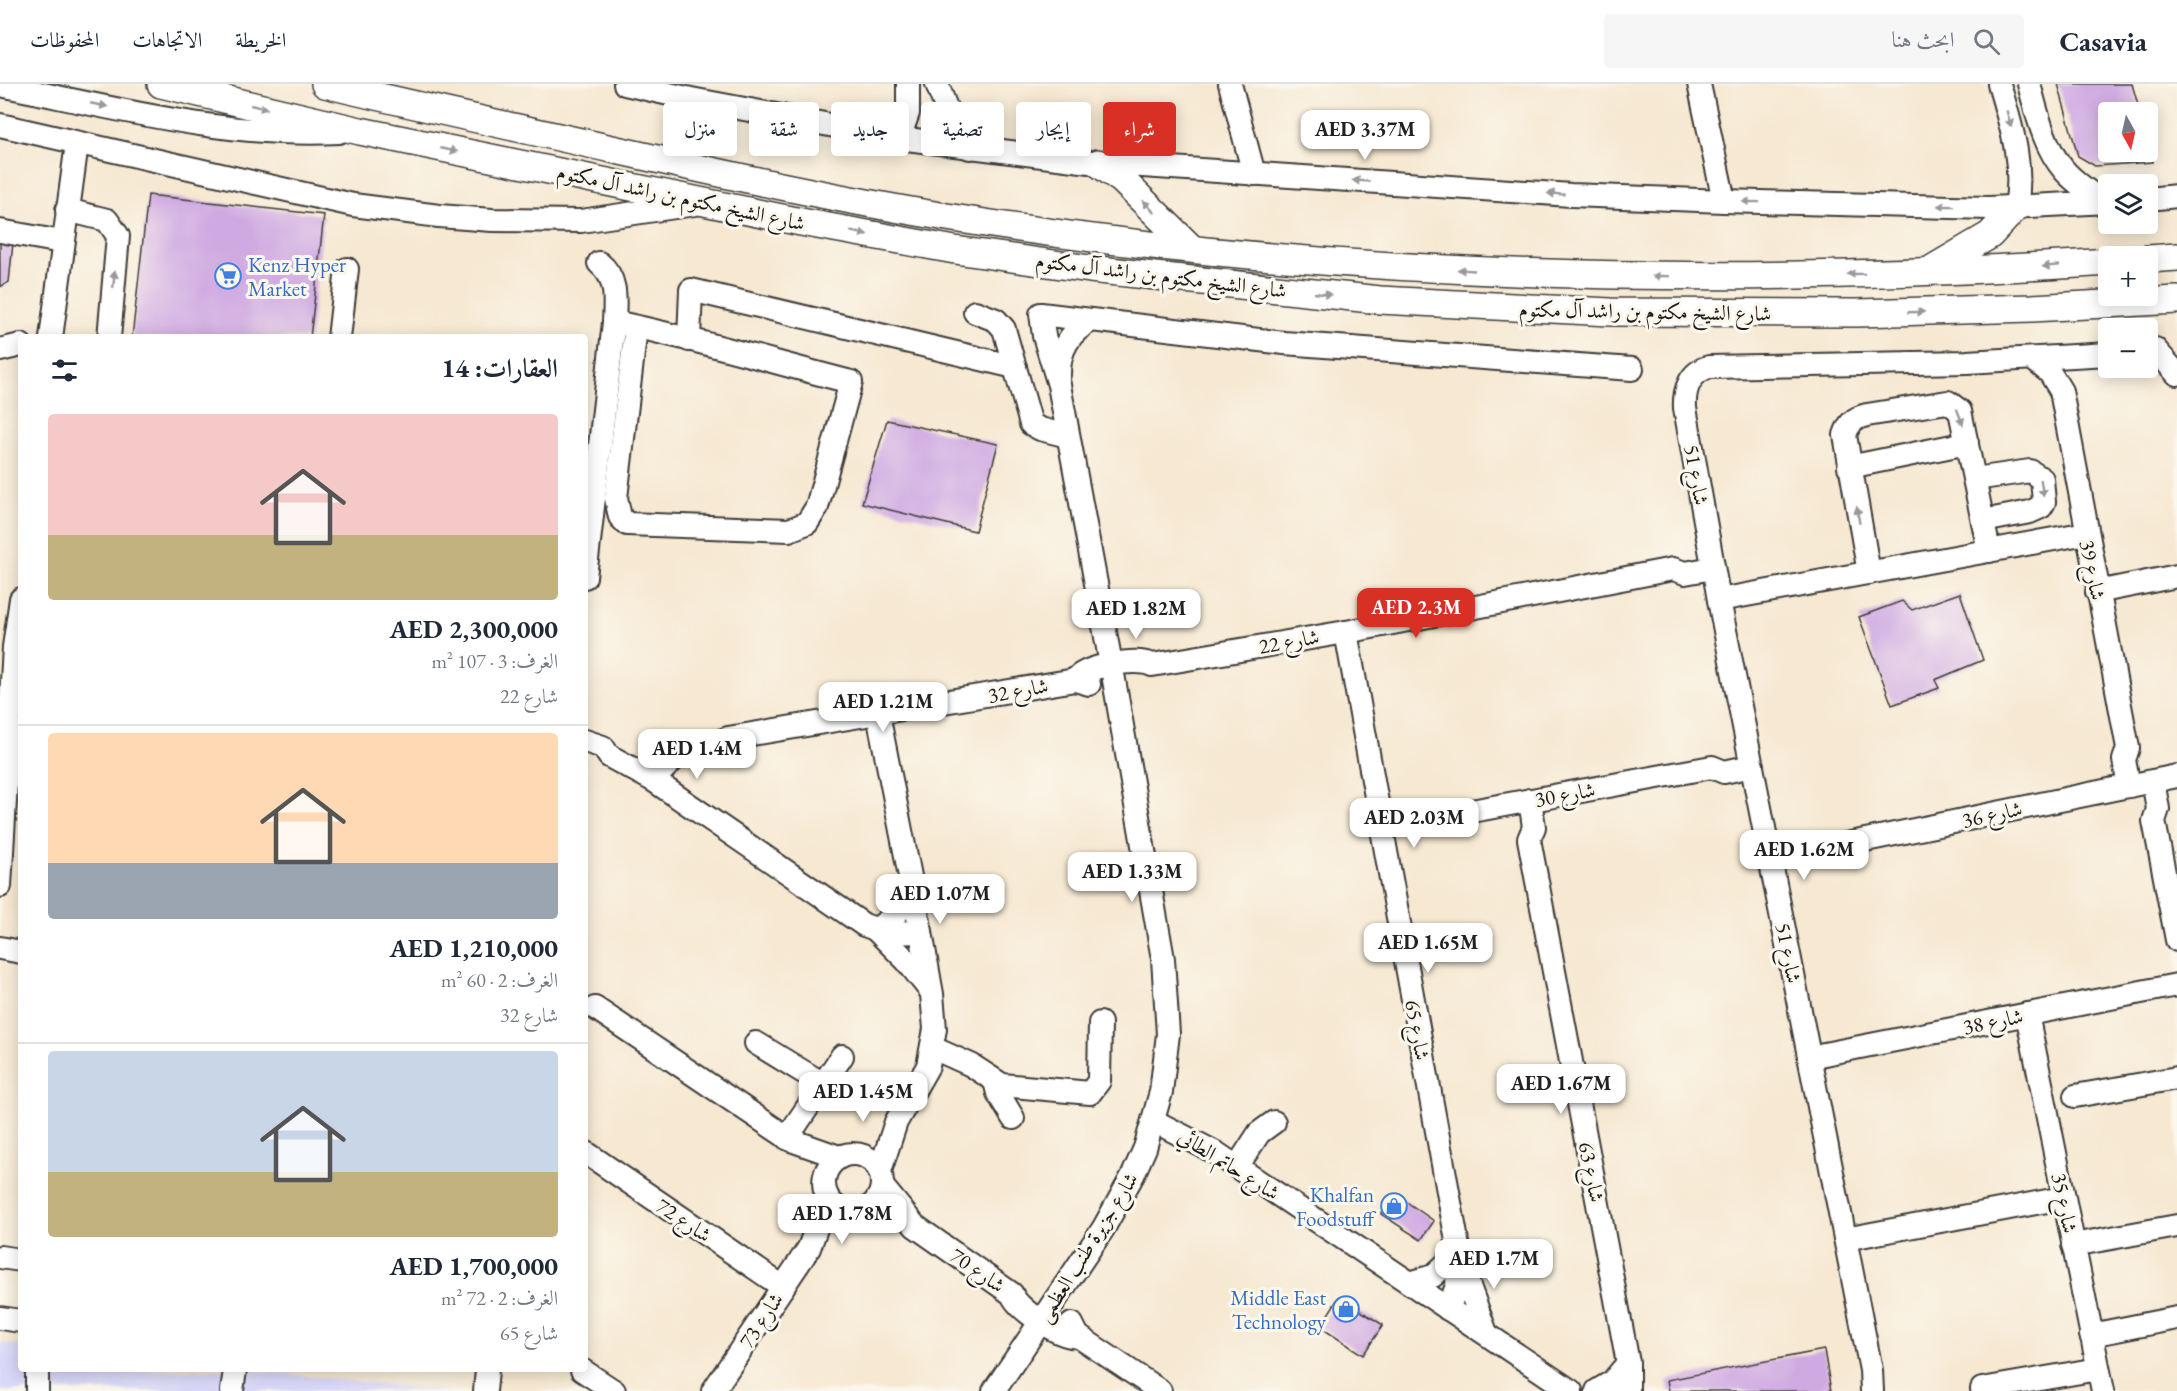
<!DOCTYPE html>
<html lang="ar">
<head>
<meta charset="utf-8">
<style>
  body { margin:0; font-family:"EB Garamond",Amiri,serif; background:#f6f6f7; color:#1f2937; direction:rtl; height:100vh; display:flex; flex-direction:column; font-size:22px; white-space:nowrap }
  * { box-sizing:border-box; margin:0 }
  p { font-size:20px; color:#747a83 }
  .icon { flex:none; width:33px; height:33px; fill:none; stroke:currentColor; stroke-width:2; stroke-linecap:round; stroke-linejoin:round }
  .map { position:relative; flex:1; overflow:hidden; direction:ltr }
  .drawer { position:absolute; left:18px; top:250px; width:570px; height:1038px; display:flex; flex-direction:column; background:#fff; border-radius:6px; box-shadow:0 3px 15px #0003; direction:rtl }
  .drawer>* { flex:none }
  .guide { position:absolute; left:606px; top:18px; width:570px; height:54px; direction:rtl; display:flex; gap:12px }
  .needle { width:39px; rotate:172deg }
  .tools { position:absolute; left:2098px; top:18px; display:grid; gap:12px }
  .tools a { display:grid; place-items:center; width:60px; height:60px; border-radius:6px; background:#fff; box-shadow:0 3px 15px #0003; font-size:30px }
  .price { position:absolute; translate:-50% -51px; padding:0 14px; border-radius:12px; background:#fff; color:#222; font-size:20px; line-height:39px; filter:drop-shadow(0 2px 3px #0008) }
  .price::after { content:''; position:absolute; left:50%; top:36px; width:18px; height:14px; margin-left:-9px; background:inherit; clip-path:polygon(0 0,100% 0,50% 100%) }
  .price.selected { background:#d93025; color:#fff }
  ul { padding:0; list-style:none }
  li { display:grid; align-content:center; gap:12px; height:318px; padding:0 30px }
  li+li { border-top:2px solid #e0e1e3 }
  li span { display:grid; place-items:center; height:186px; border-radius:6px; color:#555 }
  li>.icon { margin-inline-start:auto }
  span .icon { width:108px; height:108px; fill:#fffc; stroke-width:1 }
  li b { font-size:26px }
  h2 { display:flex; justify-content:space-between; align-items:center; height:72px; padding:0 30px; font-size:26px }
  .tag { padding:0 21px; border-radius:6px; background:#fff; box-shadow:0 3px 15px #0003; font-size:21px; line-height:54px }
  .tag.selected { background:#d93025; color:#fff }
  header { display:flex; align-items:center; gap:36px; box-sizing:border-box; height:84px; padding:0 30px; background:#fff; border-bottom:2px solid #e0e1e3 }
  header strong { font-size:28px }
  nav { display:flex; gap:33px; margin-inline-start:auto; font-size:21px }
  .search { width:420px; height:54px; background:#f6f6f7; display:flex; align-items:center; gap:15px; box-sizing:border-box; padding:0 21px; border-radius:6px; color:#747a83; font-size:22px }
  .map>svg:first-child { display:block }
  .built { fill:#d8d7f8 }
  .building { fill:#cfa9e2 }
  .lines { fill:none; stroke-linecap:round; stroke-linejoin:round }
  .minor-casing { stroke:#3d3b37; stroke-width:26 }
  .major-casing { stroke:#3d3b37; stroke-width:30 }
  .minor { stroke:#fff; stroke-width:22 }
  .major { stroke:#fff; stroke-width:27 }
  .oneway { fill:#999 }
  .labels { text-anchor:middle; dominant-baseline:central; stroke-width:6; stroke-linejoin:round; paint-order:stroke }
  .street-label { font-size:21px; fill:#1c1c1c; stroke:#fbf7ec }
  .shop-label { font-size:21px; fill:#366cbe; stroke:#fbf7ec; text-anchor:end }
</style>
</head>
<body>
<header>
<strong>Casavia</strong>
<div class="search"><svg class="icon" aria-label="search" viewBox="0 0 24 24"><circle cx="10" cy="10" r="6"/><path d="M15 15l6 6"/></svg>ابحث هنا</div>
<nav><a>الخريطة</a><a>الاتجاهات</a><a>المحفوظات</a></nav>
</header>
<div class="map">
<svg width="2177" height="1307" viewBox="0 0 2177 1307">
  <rect width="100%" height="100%" fill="#fbf7ec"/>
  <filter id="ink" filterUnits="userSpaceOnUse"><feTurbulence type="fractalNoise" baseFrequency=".0167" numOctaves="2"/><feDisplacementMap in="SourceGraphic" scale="12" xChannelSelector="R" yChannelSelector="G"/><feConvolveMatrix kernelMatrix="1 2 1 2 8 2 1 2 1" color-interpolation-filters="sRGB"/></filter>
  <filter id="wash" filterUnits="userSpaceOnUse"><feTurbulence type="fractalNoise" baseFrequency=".008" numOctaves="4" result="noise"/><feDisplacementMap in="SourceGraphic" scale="24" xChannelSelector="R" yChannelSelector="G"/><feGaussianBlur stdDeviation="1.35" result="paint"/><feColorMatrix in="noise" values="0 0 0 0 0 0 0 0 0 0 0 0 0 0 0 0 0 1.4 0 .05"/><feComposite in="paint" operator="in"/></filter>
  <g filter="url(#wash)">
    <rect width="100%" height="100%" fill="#f6e8d1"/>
    <polygon class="built" points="0,1259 21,1261 21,1286 249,1286 450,1307 0,1307"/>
    <g id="blocks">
      <g class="building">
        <polygon points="2058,0 2132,0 2140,28 2109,28 2109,68 2148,68 2149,63 2153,78 2095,82 2078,72"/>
        <polygon points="148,111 324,131 310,254 132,254"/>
        <polygon points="0,157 13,159 9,198 0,203"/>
        <polygon points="887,336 998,360 975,447 862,419"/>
        <polygon points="1960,509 1983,576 1935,596 1939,604 1892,621 1859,533 1902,517 1912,526"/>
        <polygon points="1395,1110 1434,1137 1421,1156 1381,1130"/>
        <polygon points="1339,1213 1383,1241 1363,1271 1320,1243"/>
        <polygon points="1824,1266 1831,1307 1669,1307 1667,1296"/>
      </g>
    </g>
  </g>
  <g filter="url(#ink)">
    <use href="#blocks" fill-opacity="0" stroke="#3d3b37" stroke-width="1.5"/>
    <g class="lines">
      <g class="minor-casing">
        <g id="minor">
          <polyline points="625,0 691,15 899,54 1098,79 1571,111 1724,117 1989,124 2109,118"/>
          <polyline points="937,0 951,37 970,64"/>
          <polyline points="1230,0 1254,90"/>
          <polyline points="1699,0 1724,117"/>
          <path d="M1999 0C2011 42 2024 79 2016 123"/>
          <path d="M2029 0C2037 29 2044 63 2064 86 2075 99 2091 109 2104 119"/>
          <path d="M0 1C110 23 226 54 339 48"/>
          <polyline points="0,41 353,121 439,132 492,136 581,137 695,120"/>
          <polyline points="899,54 908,29 908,0"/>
          <polyline points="2148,115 2177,112"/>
          <polyline points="67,126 107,136 118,152 109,254"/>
          <polyline points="0,147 62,158"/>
          <polyline points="975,228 996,236 1004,245 1031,340 1040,345 1068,352"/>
          <path d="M614 238C694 254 772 278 851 298L817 423 807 439 789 446 627 440 620 433 616 414 636 243"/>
          <polyline points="51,254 77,59"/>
          <polyline points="339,254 347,185"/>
          <polyline points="689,256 691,206 1015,283"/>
          <polyline points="2155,265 2177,290"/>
          <polyline points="0,266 21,261"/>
          <polyline points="2033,275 2050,289 2061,307 2128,664 2124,676 2129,702"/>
          <path d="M1059 290C1059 266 1069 249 1090 237"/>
          <polyline points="1849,383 1967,359"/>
          <polyline points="1975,395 2030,387 2042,395 2044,418 2041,423 2030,428 1983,437"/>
          <path d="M1869 489 1845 351C1849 339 1854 334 1867 331L1941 319 1948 318 1960 327 1989 467"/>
          <path d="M585 493 614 238C615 216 618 194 599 179"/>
          <polyline points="2097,508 2177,492"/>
          <polyline points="1719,516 2087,449"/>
          <polyline points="1346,548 1459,1168 1457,1202 1448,1225"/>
          <path d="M1075 596C1084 582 1137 573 1152 581L1346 548 1673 485 1685 489 1713 484"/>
          <polyline points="878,630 921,848 932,910 935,945 928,982 896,1038 880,1087"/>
          <polyline points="585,657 603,663 609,672 653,696 864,841 887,849 921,848"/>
          <polyline points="653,696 674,675 728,654 1075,596 1089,600"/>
          <polyline points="2153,697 2158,725 2154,737 2177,856"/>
          <polyline points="1530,716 1534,743 1529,755 1628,1279 1628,1307"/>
          <polyline points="1380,737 1406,733 1417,737 1712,683 1724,688 1752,682"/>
          <polyline points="1769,769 1795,764 1807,768 2177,692"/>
          <polyline points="0,802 14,563 21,515"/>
          <polyline points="876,846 906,876 929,905"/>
          <polyline points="876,846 897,829 913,807"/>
          <polyline points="0,864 21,868"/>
          <polyline points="595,924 791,1056 839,1073"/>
          <polyline points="2027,930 2103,1307"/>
          <polyline points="756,959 823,1000"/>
          <polyline points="933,964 971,981 1002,1001 1090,1009 1099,997 1100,939"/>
          <polyline points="1809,973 2177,901"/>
          <polyline points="995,997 998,1009 1013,1034"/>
          <polyline points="2075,1012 2177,994"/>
          <polyline points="1154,1037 1216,1069 1571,1307"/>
          <polyline points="787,1054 842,972"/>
          <polyline points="585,1068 783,1203"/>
          <circle cx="853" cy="1099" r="29"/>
          <polyline points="1237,1083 1259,1049 1274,1038"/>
          <path d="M882 1102 915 1142 1012 1210C1017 1225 1062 1256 1078 1252"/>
          <polyline points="1845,1155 2063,1114"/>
          <polyline points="2073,1161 2177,1142"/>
          <polyline points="0,1173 21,1176"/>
          <polyline points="1461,1180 1486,1249"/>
          <polyline points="1410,1199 1433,1192 1459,1168"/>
          <polyline points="0,1234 21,1237"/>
          <polyline points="1072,1240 1078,1252 1160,1307"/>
          <polyline points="2091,1251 2177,1234"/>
          <polyline points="582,1286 614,1307"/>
          <polyline points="1982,1305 2098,1285"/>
          <polyline points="37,1307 37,1286"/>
          <polyline points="232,1307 235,1286"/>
          <polyline points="485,1307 487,1286"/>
          <polyline points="713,1307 809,1164 827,1114"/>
          <polyline points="994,1307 1103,1145 1133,1091 1145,1064 1161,1008 1168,950 1163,875 1114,596 1059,301 1044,252 1041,230 1284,259 1632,285"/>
          <polyline points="1597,1307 1612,1298 1628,1279"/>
          <path d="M1872 1307 1871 1286 1719 516 1685 324C1684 306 1690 288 1709 283L1967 278 2109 270"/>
        </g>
      </g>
      <g class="major-casing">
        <g id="major">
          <polyline points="161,0 360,47 801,138 955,166 1090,185 1380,216 1610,228 1857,229 2032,224 2177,216"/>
          <path d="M325 0C421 23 519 44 616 66 728 91 840 116 953 134 1335 195 1724 204 2109 178"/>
          <polyline points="1098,79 1122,96 1191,164"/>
          <polyline points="2148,175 2177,173"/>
          <polyline points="1934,184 1990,151 2016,123"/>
        </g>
      </g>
      <use href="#minor" class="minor"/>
      <use href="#major" class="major"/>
    </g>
    <defs><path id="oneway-solid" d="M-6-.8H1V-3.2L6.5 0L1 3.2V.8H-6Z" transform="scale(1.5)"/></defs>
    <g class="oneway">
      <use href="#oneway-solid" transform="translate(99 21) rotate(11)"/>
      <use href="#oneway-solid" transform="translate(259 23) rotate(13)"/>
      <use href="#oneway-solid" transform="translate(2009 35) rotate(74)"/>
      <use href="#oneway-solid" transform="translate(449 66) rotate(12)"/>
      <use href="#oneway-solid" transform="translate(1361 97) rotate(-176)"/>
      <use href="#oneway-solid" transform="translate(1556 110) rotate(-176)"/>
      <use href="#oneway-solid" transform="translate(1751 118) rotate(-179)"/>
      <use href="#oneway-solid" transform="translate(1946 122) rotate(-179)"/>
      <use href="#oneway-solid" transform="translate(1149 123) rotate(-133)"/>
      <use href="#oneway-solid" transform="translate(859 149) rotate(10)"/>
      <use href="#oneway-solid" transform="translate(2051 182) rotate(176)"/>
      <use href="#oneway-solid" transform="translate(1466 186) rotate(-177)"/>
      <use href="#oneway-solid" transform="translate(1856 190) rotate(179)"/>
      <use href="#oneway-solid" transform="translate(1661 192) rotate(-179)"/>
      <use href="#oneway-solid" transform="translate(114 195) rotate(-84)"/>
      <use href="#oneway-solid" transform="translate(1323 210) rotate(6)"/>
      <use href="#oneway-solid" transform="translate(1916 228) rotate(-2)"/>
      <use href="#oneway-solid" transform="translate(1960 333) rotate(69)"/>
      <use href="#oneway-solid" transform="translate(2042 404) rotate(81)"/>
      <use href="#oneway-solid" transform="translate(1858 431) rotate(-100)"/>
    </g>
  </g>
  <defs>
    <g id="supermarket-ring" transform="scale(1.35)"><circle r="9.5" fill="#fbf7ec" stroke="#3f7fe0" stroke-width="1.5"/><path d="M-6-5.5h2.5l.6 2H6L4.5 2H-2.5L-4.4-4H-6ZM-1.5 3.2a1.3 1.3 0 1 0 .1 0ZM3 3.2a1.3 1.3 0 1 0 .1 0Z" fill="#3f7fe0"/></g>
    <g id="shop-ring" transform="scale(1.35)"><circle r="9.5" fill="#fbf7ec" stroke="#3f7fe0" stroke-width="1.5"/><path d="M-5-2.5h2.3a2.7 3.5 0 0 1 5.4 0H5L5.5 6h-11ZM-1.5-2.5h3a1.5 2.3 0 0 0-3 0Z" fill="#3f7fe0"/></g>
  </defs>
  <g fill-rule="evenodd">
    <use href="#supermarket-ring" x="228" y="192"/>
    <use href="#shop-ring" x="1394" y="1122"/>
    <use href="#shop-ring" x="1346" y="1225"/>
  </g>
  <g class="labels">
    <g class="street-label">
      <text transform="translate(681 113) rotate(12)">شارع الشيخ مكتوم بن راشد آل مكتوم</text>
      <text transform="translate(1161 191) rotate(7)">شارع الشيخ مكتوم بن راشد آل مكتوم</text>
      <text transform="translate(1645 227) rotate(1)">شارع الشيخ مكتوم بن راشد آل مكتوم</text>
      <text transform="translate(1697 391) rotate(80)">شارع 51</text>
      <text transform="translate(2093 486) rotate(79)">شارع 39</text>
      <text transform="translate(1289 557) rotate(-10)">شارع 22</text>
      <text transform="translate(1018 606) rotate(-10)">شارع 32</text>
      <text transform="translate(1565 710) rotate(-10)">شارع 30</text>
      <text transform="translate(1992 730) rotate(-12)">شارع 36</text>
      <text transform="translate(1789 869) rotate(79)">شارع 51</text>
      <text transform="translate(1993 937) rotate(-11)">شارع 38</text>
      <text transform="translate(1418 946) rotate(80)">شارع 65</text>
      <text transform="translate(1229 1080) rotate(32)">شارع حاتم الطائي</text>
      <text transform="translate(1592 1088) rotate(79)">شارع 63</text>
      <text transform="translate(2065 1119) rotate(79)">شارع 35</text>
      <text transform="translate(684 1136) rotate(34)">شارع 72</text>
      <text transform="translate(1087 1163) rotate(-58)">شارع جزيرة طنب العظمى</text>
      <text transform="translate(978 1186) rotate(35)">شارع 70</text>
      <text transform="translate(761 1236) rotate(-56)">شارع 73</text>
    </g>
    <g class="shop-label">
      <text x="248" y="180" text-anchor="start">Kenz Hyper<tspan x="248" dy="24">Market</tspan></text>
      <text x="1374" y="1110">Khalfan<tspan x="1374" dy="24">Foodstuff</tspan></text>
      <text x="1326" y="1213">Middle East<tspan x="1326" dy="24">Technology</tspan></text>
    </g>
  </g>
</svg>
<div class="tools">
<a><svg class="needle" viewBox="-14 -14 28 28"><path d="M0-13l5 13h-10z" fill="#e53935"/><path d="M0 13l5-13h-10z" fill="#747a83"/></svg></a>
<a><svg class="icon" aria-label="layers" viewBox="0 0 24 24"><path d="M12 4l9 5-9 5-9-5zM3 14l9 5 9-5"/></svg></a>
<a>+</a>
<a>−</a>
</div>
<b class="price" style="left:1365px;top:77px">AED 3.37M</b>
<b class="price selected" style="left:1416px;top:555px">AED 2.3M</b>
<b class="price" style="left:1136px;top:556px">AED 1.82M</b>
<b class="price" style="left:883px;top:649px">AED 1.21M</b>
<b class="price" style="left:697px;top:696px">AED 1.4M</b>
<b class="price" style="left:1414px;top:765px">AED 2.03M</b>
<b class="price" style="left:1804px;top:797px">AED 1.62M</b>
<b class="price" style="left:1132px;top:819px">AED 1.33M</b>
<b class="price" style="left:940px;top:841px">AED 1.07M</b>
<b class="price" style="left:1428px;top:890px">AED 1.65M</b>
<b class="price" style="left:1561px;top:1031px">AED 1.67M</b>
<b class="price" style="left:863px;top:1039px">AED 1.45M</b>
<b class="price" style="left:842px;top:1161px">AED 1.78M</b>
<b class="price" style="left:1494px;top:1206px">AED 1.7M</b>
<div class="guide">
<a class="tag selected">شراء</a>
<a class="tag">إيجار</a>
<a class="tag">تصفية</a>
<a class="tag">جديد</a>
<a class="tag">شقة</a>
<a class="tag">منزل</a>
</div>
<section class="drawer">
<h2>العقارات: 14<svg class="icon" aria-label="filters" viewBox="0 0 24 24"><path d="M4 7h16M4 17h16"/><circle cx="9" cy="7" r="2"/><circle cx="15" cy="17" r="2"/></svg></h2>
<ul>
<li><span style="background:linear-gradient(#f6c9c9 65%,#c2b280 0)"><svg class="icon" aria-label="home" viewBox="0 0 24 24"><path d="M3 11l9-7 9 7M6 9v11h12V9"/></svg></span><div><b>AED 2,300,000</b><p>الغرف: 3 · 107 m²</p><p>شارع 22</p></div></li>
<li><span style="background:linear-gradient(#ffd9b3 70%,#9aa5b1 0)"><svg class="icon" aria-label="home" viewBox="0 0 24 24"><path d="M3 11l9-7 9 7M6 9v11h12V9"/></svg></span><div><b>AED 1,210,000</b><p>الغرف: 2 · 60 m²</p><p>شارع 32</p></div></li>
<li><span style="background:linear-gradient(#c9d6e8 65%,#c2b280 0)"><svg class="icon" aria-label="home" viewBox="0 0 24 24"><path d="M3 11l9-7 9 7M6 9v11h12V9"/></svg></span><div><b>AED 1,700,000</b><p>الغرف: 2 · 72 m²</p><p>شارع 65</p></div></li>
</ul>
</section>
</div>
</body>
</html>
